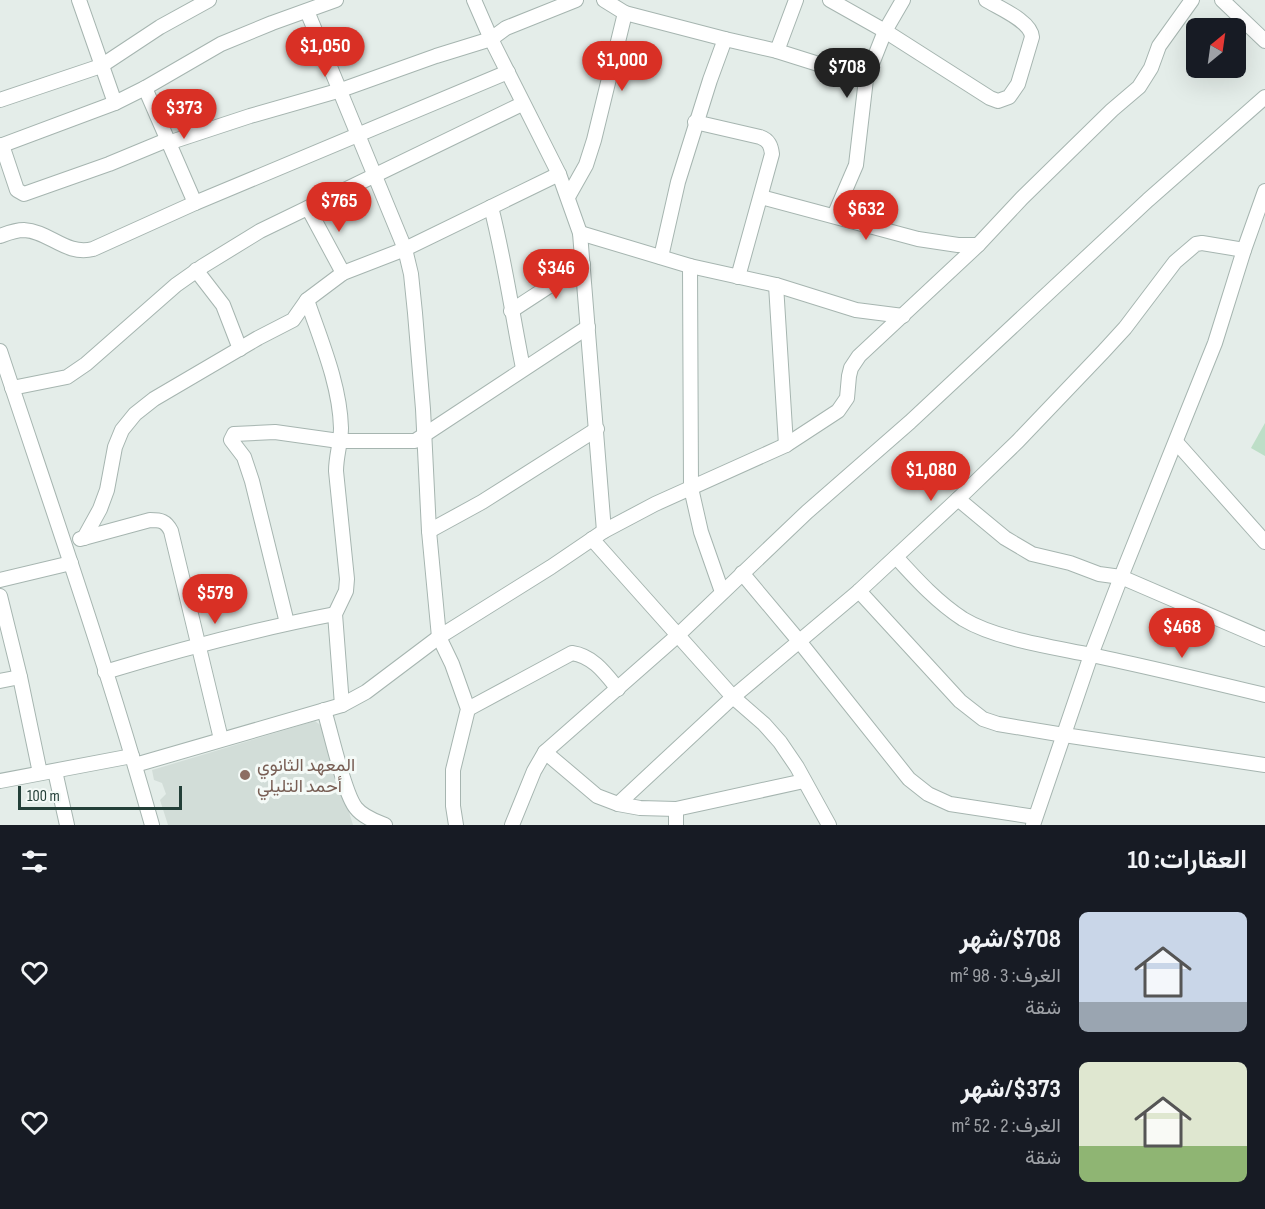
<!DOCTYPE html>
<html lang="ar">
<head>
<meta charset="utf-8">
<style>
  body { margin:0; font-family:"Sofia Sans Condensed",Vazirmatn,sans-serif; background:#242831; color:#f1f3f6; direction:rtl; height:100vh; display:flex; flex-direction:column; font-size:22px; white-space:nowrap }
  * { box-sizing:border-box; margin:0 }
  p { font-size:20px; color:#9ea1a6 }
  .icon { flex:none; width:33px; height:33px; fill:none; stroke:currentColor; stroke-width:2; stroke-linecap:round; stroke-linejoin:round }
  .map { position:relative; height:825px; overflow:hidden; direction:ltr }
  .sheet { display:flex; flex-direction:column; background:#171b24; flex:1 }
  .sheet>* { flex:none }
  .needle { width:39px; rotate:29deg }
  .buttons { position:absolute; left:1186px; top:18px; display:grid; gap:12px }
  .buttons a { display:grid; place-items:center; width:60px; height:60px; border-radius:9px; background:#171b24; box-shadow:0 6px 24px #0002; font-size:30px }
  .scale { position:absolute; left:18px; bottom:15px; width:164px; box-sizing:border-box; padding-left:6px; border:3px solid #233f38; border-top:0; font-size:16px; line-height:21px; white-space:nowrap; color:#233f38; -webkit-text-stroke:4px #f4faf7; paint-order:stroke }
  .price { position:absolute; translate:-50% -51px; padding:0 14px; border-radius:21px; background:#d93025; color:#fff; font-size:20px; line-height:39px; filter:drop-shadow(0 2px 3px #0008) }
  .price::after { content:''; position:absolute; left:50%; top:36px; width:18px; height:14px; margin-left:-9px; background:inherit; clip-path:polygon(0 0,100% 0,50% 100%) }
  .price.current { background:#222; color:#fff }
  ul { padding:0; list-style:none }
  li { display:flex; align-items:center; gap:18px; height:150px; padding:0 18px }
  li span { display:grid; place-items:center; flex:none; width:168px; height:120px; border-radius:9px; color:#555 }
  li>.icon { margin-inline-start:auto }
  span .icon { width:72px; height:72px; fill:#fffc; stroke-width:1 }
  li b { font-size:26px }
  h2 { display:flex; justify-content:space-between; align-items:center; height:72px; padding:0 18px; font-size:26px }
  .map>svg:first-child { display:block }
  .built { fill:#d2ddd8 }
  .pitch { fill:#bddec7 }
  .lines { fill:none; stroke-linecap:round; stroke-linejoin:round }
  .minor-casing { stroke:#a6b5b0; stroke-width:16 }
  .minor { stroke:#fff; stroke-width:14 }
  .education-dot { fill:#8d6e63; stroke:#f4faf7; stroke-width:2 }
  .labels { text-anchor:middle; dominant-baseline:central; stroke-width:6; stroke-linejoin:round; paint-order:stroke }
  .education-label { font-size:18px; fill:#785e54; stroke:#f4faf7; text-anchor:start }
</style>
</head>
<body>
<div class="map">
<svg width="1265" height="825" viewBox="0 0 1265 825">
  <rect width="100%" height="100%" fill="#e4ede9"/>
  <polygon class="built" points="315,721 323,727 353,825 168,825 160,800 166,794 162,783 154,780 152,770"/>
  <polygon class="pitch" points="1265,423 1265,456 1251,448"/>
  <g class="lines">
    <g class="minor-casing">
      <g id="minor">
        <polyline points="79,0 115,103"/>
        <polyline points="474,0 491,39 559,174 580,233 604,531"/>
        <path d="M830 0 885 31 990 98 998 101 1009 97 1018 84 1032 37C1031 21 999 8 986 0"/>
        <polyline points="1222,0 1265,41"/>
        <polyline points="307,11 405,249 411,274 415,313 423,409 429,531 439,637 452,664 468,709 453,770 453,806 456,825"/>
        <polyline points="625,13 725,39"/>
        <polyline points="777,51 866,79"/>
        <polyline points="145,88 195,203"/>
        <polyline points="0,100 101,66 160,27 209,0"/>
        <path d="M695 122 760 137C769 140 771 146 772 154L738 277"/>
        <polyline points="168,143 250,116 341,90 436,56 491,39 506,28 576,0"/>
        <polyline points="2,145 17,190 24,194 109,164 167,140"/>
        <polyline points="0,146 115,103 145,88 221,44 272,23 336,0"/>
        <polyline points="568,197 586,165 594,140 625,13 604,0"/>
        <polyline points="761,197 918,239 958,245 978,245"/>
        <path d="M491 207C505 261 512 314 523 368"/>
        <polyline points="308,208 343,273"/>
        <polyline points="834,216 856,165 866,79 885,31 903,0"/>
        <polyline points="580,233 690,266 776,285 856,310 903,316"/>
        <path d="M0 236C8 233 15 230 24 230 49 231 66 256 93 249L195 203 508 72"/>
        <polyline points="661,257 678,182 710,80 725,39 777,51 796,0"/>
        <polyline points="690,266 691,488 701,532 722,592"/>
        <polyline points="196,270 223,305 240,349"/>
        <polyline points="776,285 786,445"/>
        <path d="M307 300C321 341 340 385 341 428 341 442 336 456 336 471L347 579 346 591 335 614 342 705"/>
        <polyline points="511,311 583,264"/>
        <path d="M0 351C52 508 107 665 152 825"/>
        <polyline points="12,388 67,377 86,364 176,285 203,266 260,231 522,104"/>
        <polyline points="1176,442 1265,542"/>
        <polyline points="958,499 1005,538 1032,554 1070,563 1099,574 1121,577 1265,639"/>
        <polyline points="429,531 482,502 597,429"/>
        <polyline points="84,538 100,509 107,490 115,447 122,430 135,414 154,399 258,338 293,320 307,300 343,273 405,249 559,174"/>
        <path d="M80 539 150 520C161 520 166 521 171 531L221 739"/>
        <polyline points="592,539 733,697 764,724 780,742 797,767 829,825"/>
        <path d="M896 557C917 580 937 602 963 619 996 639 1053 647 1091 655 1149 667 1207 681 1265 695"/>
        <polyline points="742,573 799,641 909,779 928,794 950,804 1035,817"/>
        <polyline points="0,580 71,563"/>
        <polyline points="859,591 960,701 983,719 998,724 1064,735 1265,765"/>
        <polyline points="0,596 20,677 40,773"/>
        <polyline points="287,623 252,481 244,457 231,440 234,434 275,432 339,441 415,441 588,327"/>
        <path d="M105 672C181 649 257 629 335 614"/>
        <polyline points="0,681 20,677"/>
        <path d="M468 709 572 653C593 656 605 673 618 689"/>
        <path d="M324 710C331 732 344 794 356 808 363 817 375 821 385 825"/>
        <polyline points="545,752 597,796 618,804 640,808 676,809 804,781"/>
        <polyline points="135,765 342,705 366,692 439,637 551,567 604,531 655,504 786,445 838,411 847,398 849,376 851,368 859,356 978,245 1022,198 1112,110 1139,87 1151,68 1159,46 1192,0"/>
        <polyline points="55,771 67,825"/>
        <polyline points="0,781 132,756"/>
        <polyline points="618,804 733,697 859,591 958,499 1018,441 1103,352 1125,328 1175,262 1196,244 1202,243 1244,250"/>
        <polyline points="676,809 676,825"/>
        <polyline points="512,825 534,771 545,752 677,636 807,512 910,422 1148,200 1265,97"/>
        <polyline points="1033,825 1091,655 1121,577 1215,343 1244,250 1265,191"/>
      </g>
    </g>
    <use href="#minor" class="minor"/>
  </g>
  <circle class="education-dot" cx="245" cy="775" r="6"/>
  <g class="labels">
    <g class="education-label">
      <text x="257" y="765">المعهد الثانوي<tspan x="257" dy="21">أحمد التليلي</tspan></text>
    </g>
  </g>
</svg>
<div class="buttons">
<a><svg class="needle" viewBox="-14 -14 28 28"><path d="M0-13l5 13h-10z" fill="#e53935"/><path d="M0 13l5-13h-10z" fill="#9ea1a6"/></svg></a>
</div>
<div class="scale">100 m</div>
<b class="price" style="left:325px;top:78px">$1,050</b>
<b class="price" style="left:622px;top:92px">$1,000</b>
<b class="price current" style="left:847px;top:99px">$708</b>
<b class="price" style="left:184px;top:140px">$373</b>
<b class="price" style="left:339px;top:233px">$765</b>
<b class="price" style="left:866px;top:241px">$632</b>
<b class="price" style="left:556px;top:300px">$346</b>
<b class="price" style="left:931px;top:502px">$1,080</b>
<b class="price" style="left:215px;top:625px">$579</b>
<b class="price" style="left:1182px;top:659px">$468</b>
</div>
<section class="sheet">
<h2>العقارات: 10<svg class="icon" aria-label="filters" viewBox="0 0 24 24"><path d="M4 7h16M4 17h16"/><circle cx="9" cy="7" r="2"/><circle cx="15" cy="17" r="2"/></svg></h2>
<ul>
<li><span style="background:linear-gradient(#c9d6e8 75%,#9aa5b1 0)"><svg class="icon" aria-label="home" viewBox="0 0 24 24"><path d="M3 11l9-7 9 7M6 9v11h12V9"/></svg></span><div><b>$708/شهر</b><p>الغرف: 3 · 98 m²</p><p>شقة</p></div><svg class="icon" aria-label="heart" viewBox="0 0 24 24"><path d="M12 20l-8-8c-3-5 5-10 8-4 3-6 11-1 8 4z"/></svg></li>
<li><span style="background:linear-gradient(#dfe7d0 70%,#8fb573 0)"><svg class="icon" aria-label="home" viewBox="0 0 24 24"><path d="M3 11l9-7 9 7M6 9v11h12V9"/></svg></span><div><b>$373/شهر</b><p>الغرف: 2 · 52 m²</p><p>شقة</p></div><svg class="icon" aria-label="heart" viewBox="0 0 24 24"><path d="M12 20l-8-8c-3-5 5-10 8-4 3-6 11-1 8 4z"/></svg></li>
</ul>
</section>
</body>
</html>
